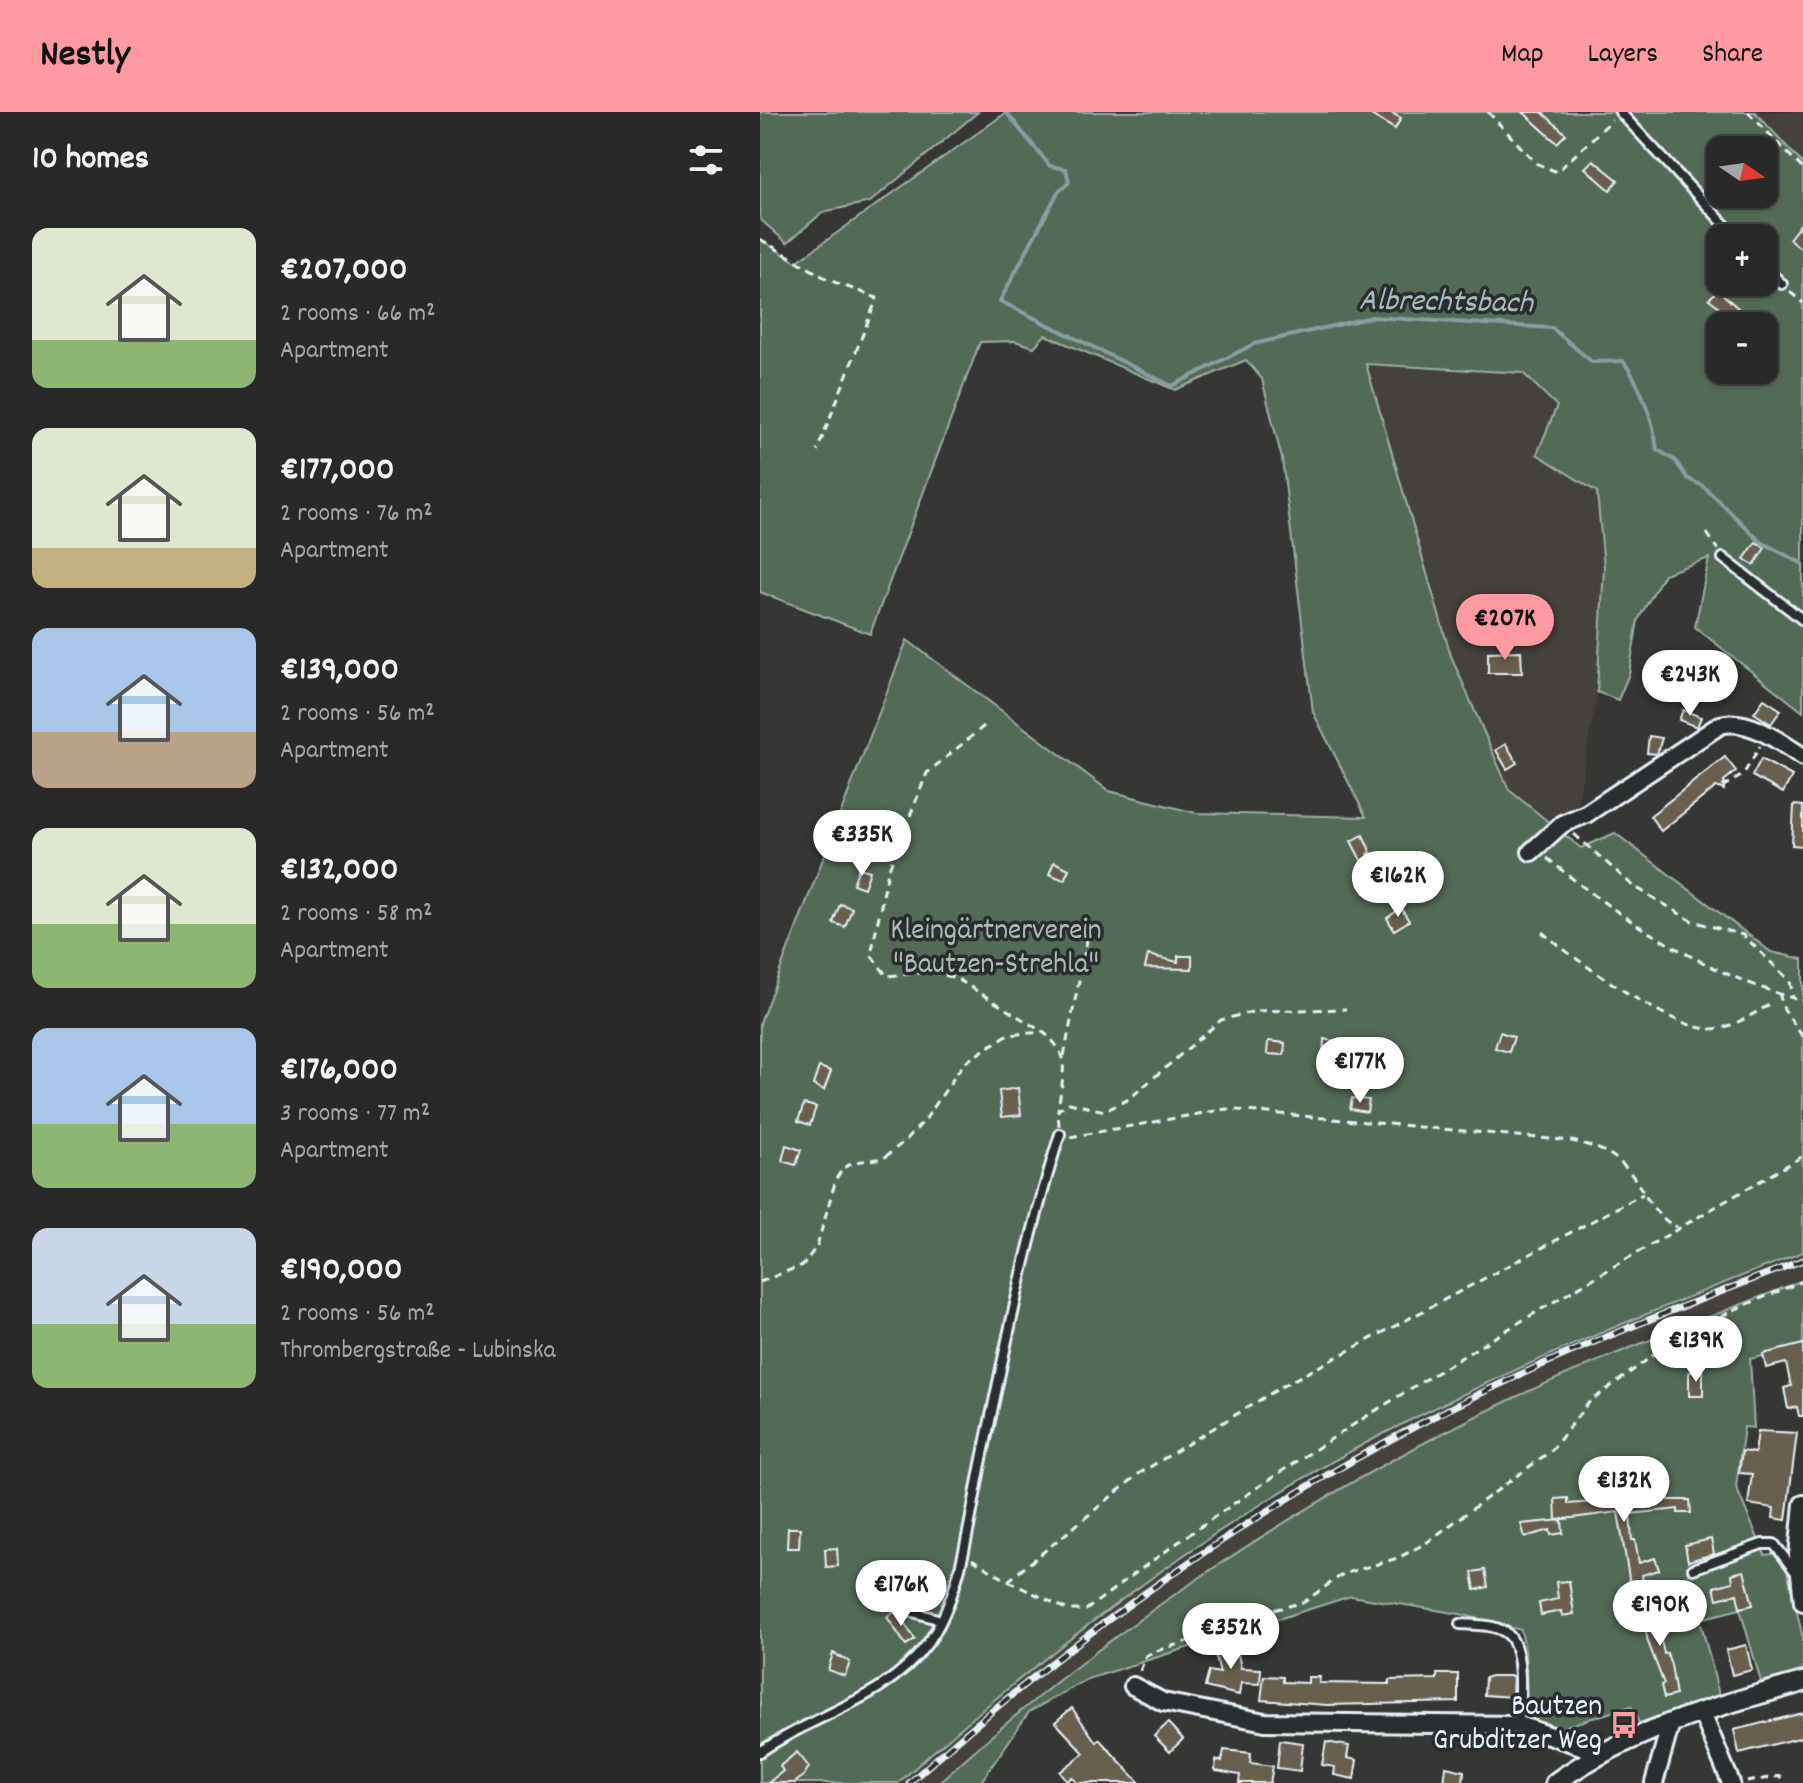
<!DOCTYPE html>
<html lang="en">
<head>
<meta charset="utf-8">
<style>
  body { margin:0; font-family:Dekko,sans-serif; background:#343534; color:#f1f3f6; height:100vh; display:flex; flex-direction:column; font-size:30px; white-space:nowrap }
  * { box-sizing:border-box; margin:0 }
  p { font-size:26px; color:#a5a6a8 }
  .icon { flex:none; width:44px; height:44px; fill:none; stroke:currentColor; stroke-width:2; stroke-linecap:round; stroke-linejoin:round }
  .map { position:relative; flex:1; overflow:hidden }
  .details { display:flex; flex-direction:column; background:#282928; width:760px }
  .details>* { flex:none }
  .needle { width:52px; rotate:103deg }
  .fabs { position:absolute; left:946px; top:24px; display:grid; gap:16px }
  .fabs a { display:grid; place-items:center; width:72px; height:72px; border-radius:16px; background:#282928; box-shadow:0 2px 6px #0004,0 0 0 2px #444545; font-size:40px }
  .price { position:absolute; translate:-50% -68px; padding:0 18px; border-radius:28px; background:#fff; color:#222; font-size:26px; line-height:52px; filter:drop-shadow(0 2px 4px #0008) }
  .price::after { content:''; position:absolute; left:50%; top:48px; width:24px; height:18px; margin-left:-12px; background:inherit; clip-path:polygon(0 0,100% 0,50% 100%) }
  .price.current { background:#ff9aa2; color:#111 }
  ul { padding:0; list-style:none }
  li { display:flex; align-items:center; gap:24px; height:200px; padding:0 32px }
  li span { display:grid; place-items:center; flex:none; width:224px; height:160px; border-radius:16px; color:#555 }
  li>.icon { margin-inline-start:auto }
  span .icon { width:96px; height:96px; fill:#fffc; stroke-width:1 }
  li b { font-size:34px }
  h2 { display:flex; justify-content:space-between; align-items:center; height:96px; padding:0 32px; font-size:34px }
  header { display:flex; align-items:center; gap:48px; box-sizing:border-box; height:112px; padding:0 40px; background:#ff9aa2; color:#111 }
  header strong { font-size:38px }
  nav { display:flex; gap:44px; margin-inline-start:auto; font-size:28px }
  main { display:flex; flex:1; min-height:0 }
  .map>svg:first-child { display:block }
  .built { fill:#45433d }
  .green { fill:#526a56; stroke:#9daea7; stroke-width:2; fill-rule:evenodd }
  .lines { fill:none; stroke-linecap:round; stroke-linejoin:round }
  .stream { stroke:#889ea2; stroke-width:4 }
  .building { fill:#675f50; stroke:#e8f1f8; stroke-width:2 }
  .service-casing { stroke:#e8f1f8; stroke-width:14 }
  .minor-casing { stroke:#e8f1f8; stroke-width:22 }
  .tertiary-casing { stroke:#e8f1f8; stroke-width:24 }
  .path { stroke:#e8f1f8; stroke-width:3; stroke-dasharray:8 6; stroke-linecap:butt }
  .service { stroke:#2a2d2e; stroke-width:8 }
  .minor { stroke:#2a2d2e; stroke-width:16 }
  .tertiary { stroke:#2a2d2e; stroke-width:18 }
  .rail-casing { stroke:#e8f1f8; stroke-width:7 }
  .rail { stroke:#2a2d2e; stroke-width:4; stroke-dasharray:12; stroke-linecap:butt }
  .labels { text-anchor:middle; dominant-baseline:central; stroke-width:7; stroke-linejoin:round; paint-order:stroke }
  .park-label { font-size:30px; fill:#acbbb7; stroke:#2a2d2e }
  .poi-label { font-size:30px; fill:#e8f1f8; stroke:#2a2d2e; text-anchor:end }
  .water-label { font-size:32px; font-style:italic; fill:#a8babf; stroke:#2a2d2e }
</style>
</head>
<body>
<header>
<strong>Nestly</strong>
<nav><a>Map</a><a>Layers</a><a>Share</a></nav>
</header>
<main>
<section class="details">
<h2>10 homes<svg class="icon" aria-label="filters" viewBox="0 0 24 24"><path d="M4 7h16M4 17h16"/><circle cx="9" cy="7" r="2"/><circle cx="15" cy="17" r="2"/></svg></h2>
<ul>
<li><span style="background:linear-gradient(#dfe7d0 70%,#8fb573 0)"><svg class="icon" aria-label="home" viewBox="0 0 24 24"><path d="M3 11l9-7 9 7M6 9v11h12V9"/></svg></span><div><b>€207,000</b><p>2 rooms · 66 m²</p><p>Apartment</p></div></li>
<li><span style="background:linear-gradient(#dfe7d0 75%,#c2b280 0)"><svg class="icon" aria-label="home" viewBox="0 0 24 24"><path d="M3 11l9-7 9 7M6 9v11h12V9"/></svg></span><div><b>€177,000</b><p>2 rooms · 76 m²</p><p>Apartment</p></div></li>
<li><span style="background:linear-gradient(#a9c7e8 65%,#b9a48a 0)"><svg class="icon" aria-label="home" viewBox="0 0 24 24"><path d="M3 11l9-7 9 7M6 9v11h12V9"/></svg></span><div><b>€139,000</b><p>2 rooms · 56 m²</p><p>Apartment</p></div></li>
<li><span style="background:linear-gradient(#dfe7d0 60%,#8fb573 0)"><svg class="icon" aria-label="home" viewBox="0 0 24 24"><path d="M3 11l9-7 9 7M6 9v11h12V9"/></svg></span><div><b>€132,000</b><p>2 rooms · 58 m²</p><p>Apartment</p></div></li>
<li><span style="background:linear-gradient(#a9c7e8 60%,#8fb573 0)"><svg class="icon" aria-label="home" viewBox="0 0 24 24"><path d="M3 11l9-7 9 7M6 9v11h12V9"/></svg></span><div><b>€176,000</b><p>3 rooms · 77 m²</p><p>Apartment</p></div></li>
<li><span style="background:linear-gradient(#c9d6e8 60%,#8fb573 0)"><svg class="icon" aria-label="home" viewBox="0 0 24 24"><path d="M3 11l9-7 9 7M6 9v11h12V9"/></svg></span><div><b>€190,000</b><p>2 rooms · 56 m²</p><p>Thrombergstraße - Lubinska</p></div></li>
</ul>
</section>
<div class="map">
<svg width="1043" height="1671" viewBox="0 0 1043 1671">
  <rect width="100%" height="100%" fill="#363735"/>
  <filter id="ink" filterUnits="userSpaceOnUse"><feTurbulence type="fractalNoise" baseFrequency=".0125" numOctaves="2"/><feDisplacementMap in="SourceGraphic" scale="16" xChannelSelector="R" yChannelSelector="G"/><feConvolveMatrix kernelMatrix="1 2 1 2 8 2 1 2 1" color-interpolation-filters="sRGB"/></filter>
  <g filter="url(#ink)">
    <g class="built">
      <polygon points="995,0 1043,0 1043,52"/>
      <polygon points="606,251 763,261 797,295 777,342 837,380 844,455 837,580 817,696 795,713 749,678 691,544"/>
      <polygon points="1043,1140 1043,1168 615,1357 400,1493 287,1577 178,1671 138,1671 275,1554 387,1470 603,1333 748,1260 836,1221"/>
    </g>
    <g class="green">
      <polygon points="0,0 218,0 110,90 63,100 27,131 0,107"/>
      <path d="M247 0H995L1043 52V600L935 515 949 446 904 462 878 508 869 562 858 588 837 580 844 455 837 380 777 342 797 294 763 261 606 252 691 544 749 678 821 736 855 721 1011 840 1043 847V1140C894 1198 747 1256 606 1331 437 1422 281 1543 138 1671H0V911L147 528 349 679 436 701 606 705 553 600 522 347 502 267 486 248 415 278 285 223 274 235 255 229 220 230 110 522 0 480V127L36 150ZM960 38H1004V82H960ZM960 126H1004V170H960ZM960 214H1004V258H960Z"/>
      <path d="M1043 1168V1234L990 1247 994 1316 984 1315 976 1375 1005 1443 1019 1441 1025 1449 1043 1526V1559L1001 1570 980 1497 940 1507 959 1583 879 1611 871 1594 800 1616 768 1607 765 1537 761 1518 700 1502 591 1484 328 1567 269 1600 220 1671H178C349 1515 547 1384 756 1285 850 1241 947 1207 1043 1168Z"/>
    </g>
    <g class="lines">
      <path class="stream" d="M246 0 290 54 306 57 309 70 298 80 240 189 412 274 494 232 612 205 792 216 832 250 863 249C880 271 894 309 897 338L915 348 927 366 943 374 1001 430 1043 452"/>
    </g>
    <g class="building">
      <polygon points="606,0 630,0 641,6 635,17"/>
      <polygon points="763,0 782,0 806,22 797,31"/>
      <polygon points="833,48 858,68 850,78 825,56"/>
      <polygon points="1043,109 1043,138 1029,127"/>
      <polygon points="958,178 990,207 984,214 949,187"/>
      <polygon points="996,430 1005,436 994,453 984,447"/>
      <polygon points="761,539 762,561 728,561 728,540"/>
      <polygon points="933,547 949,553 938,584 921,578"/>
      <polygon points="1004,587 1021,598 1011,612 994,601"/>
      <polygon points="923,598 941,605 937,615 919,608"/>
      <polygon points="889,624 902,626 897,642 887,641"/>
      <polygon points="746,632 757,651 747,657 736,638"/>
      <polygon points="965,645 976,659 964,669 964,678 956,675 901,719 890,704"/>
      <polygon points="1001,647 1032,664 1023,681 992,664"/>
      <polygon points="1034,693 1043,694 1043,734 1032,733"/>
      <polygon points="603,723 611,741 608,742 625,772 616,777 591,729"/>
      <polygon points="294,750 309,757 304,768 289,762"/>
      <polygon points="99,756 110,759 104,776 93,772"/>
      <polygon points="80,792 92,796 85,815 73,811"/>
      <polygon points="641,796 649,809 634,818 627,806"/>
      <polygon points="388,843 418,850 418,844 432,844 432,857 385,856"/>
      <polygon points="740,920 754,925 749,940 735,936"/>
      <polygon points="564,927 617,939 616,946 610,946 609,951 592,948 593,945 563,943"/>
      <polygon points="508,929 525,931 524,943 507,942"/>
      <polygon points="59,955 71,959 64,978 53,973"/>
      <polygon points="258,976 261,1003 242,1005 239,979"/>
      <polygon points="592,986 609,988 607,1000 590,997"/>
      <polygon points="44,992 56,995 50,1013 38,1009"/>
      <polygon points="26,1033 41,1038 36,1053 22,1049"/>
      <polygon points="1043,1232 1043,1304 1039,1304 1037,1295 1028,1297 1024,1276 1031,1274 1026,1251 1006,1256 1003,1242"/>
      <rect x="929" y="1260" width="14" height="24"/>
      <polygon points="998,1319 1037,1321 1026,1408 1013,1406 1014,1396 988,1392 992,1362 979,1361 982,1339 995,1341"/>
      <polygon points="908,1385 909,1388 930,1388 931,1401 918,1401 918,1397 870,1402 872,1428 875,1428 879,1451 895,1446 899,1458 882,1463 883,1470 870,1472 858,1400 796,1408 795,1387 808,1386 808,1392"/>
      <polygon points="802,1408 803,1421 791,1423 790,1418 765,1425 761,1412"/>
      <polygon points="28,1416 40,1416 39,1436 27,1436"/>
      <polygon points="951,1427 954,1442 928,1449 925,1433"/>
      <polygon points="77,1436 78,1454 66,1455 65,1437"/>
      <polygon points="725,1458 728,1475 715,1478 712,1460"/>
      <polygon points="984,1459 993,1493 980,1496 977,1482 957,1487 954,1475 973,1470 972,1462"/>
      <polygon points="809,1469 814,1502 802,1504 801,1499 781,1503 779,1491 798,1487 796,1470"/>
      <polygon points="894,1497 896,1503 911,1499 914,1512 898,1515 904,1542 907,1541 911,1553 916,1583 904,1586 901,1573 904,1572 888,1530 882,1499"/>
      <polygon points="136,1499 155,1527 146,1533 127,1505"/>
      <polygon points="475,1528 481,1556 501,1557 500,1572 481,1571 479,1583 445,1575 449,1559 460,1561 453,1534"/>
      <polygon points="986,1533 992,1558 972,1563 966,1538"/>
      <polygon points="73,1541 90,1550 85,1564 68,1558"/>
      <polygon points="677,1562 698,1562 698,1590 567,1593 501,1588 504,1564 523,1565 523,1570 548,1571 548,1565 560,1565 559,1571 629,1572 629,1568 677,1567"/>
      <polygon points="731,1564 753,1564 752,1585 724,1583 725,1566"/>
      <polygon points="312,1596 336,1630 339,1627 380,1671 317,1671 312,1665 307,1669 300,1660 324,1641 295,1610"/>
      <polygon points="1043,1601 1043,1625 979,1641 974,1618"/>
      <polygon points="408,1611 423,1627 410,1640 394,1624"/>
      <polygon points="520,1628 543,1631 540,1659 517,1656"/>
      <polygon points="566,1630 589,1634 587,1646 597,1648 594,1667 574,1663 575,1655 562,1653"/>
      <polygon points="464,1638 491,1641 490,1651 513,1654 510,1671 479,1671 480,1663 455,1659 456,1648 462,1649"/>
      <polygon points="37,1640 49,1655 44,1663 35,1671 8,1671 23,1659 20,1654"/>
      <polygon points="686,1655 704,1659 703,1671 684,1671"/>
    </g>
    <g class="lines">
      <g class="service-casing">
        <g id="service">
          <polyline points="860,0 977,126"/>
          <polyline points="1004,154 1022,172"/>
          <polyline points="963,446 1043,508"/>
          <polyline points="933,1457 1002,1432 1014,1432 1034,1458"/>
          <polyline points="146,1498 181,1508"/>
          <path d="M700 1512C715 1513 732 1512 745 1520 766 1532 759 1591 759 1613"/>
          <path d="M0 1640C54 1602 127 1587 167 1532 202 1486 210 1403 222 1347 245 1238 266 1129 300 1022"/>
        </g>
      </g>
      <g class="minor-casing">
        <g id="minor">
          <path d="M771 740 802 712 826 702 960 613C988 605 1020 630 1043 645"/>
          <polyline points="1043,1392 1038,1443 1043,1490"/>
          <polyline points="373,1574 403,1590 505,1610 759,1613 824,1635 836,1646"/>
          <polyline points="942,1601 971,1671"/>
          <polyline points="894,1671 910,1614"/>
        </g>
      </g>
      <g class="tertiary-casing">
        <path id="tertiary" d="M795 1671C866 1619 959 1593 1043 1570"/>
      </g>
      <g class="path">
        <polyline points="728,0 776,51 797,60 852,8"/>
        <polyline points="988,0 1043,57"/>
        <polyline points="0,127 69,168 117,186 57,339"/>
        <polyline points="1030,180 1043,191"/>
        <polyline points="947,421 958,438"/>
        <polyline points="224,614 167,661 128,759 111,843 127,864 171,860 196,866 283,920"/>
        <polyline points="962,675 983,663 1000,634"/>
        <polyline points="814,722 872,773 932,809 983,823 1030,869 1033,886"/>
        <path d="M787 746C862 809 948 863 1043 889"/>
        <path d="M782 820C814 847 907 914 948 917 970 918 992 902 1011 892"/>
        <polyline points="1019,881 1024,898 1043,925"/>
        <polyline points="304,944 330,813"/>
        <polyline points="299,1014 298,998 309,991 345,999 369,987 461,908 496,899 586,897"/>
        <path d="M310 1025 466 997 812 1029C831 1034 849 1038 863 1053 884 1073 889 1103 917 1115"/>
        <path d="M0 1170 43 1153 57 1134 76 1067 83 1056 95 1050 124 1046 147 1027 165 1008 204 951 247 923 283 920C313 943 302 964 298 998"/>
        <polyline points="212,1447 248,1469 380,1361 526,1272 883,1082"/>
        <path d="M248 1469 308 1498H326C552 1326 798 1187 1043 1044"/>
        <polyline points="380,1559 386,1544 393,1540 445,1524 461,1514 482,1512 506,1500 544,1490 583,1462 638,1446 666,1431 792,1338 827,1292 895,1242 904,1226 939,1216 978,1196 1043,1169"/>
        <polyline points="987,1670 1020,1664 1021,1671"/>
      </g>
      <use href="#service" class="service"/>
      <use href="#minor" class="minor"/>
      <use href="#tertiary" class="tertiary"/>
      <g class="rail-casing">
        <path id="rail" d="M149 1671C329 1509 531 1369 751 1267 846 1222 945 1186 1043 1148"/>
      </g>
      <use href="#rail" class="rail"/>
    </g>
  </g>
  <defs>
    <g id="bus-bare" transform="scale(2.16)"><path d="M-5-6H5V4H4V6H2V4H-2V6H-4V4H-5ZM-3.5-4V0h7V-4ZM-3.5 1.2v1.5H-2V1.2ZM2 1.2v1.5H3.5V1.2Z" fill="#ff9aa2" stroke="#2a2d2e" stroke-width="2.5" paint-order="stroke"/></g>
  </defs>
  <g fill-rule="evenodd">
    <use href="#bus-bare" x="864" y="1613"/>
  </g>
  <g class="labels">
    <g class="park-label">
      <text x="236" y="820">Kleingärtnerverein<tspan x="236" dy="34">"Bautzen-Strehla"</tspan></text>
    </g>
    <g class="poi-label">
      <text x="842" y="1596">Bautzen<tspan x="842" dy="34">Grubditzer Weg</tspan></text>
    </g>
    <g class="water-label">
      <text transform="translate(686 192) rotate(1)">Albrechtsbach</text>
    </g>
  </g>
</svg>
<div class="fabs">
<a><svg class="needle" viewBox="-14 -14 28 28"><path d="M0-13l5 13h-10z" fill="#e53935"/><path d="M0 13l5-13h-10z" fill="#a5a6a8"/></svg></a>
<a>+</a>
<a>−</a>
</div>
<b class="price current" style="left:745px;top:550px">€207K</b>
<b class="price" style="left:930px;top:606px">€243K</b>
<b class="price" style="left:102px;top:766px">€335K</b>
<b class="price" style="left:638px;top:807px">€162K</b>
<b class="price" style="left:600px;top:993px">€177K</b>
<b class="price" style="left:936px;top:1272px">€139K</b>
<b class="price" style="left:864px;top:1412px">€132K</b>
<b class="price" style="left:141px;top:1516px">€176K</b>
<b class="price" style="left:900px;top:1536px">€190K</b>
<b class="price" style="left:471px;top:1559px">€352K</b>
</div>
</main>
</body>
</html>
